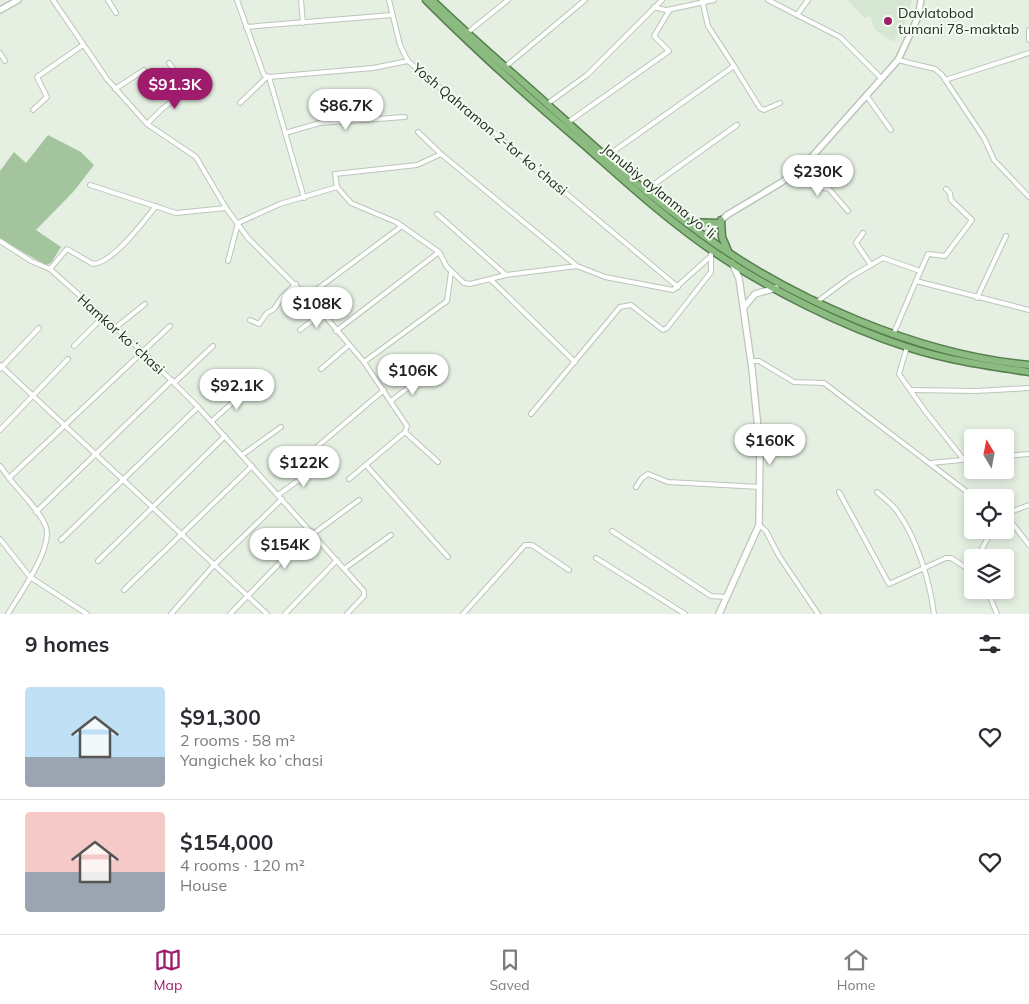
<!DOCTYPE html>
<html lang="en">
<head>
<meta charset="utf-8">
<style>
  body { margin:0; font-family:Mulish,sans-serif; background:#f2f2f3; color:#2b2b33; height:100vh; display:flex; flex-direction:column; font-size:19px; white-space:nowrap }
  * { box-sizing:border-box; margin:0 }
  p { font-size:16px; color:#7c7c81 }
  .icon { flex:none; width:28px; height:28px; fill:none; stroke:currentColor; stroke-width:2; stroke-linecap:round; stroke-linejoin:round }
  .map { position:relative; height:614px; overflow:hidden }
  .drawer { display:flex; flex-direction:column; background:#fff; flex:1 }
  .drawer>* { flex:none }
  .needle { width:32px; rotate:350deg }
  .fabs { position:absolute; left:964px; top:429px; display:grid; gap:10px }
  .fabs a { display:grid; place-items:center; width:50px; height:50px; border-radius:5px; background:#fff; box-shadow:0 2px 8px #0003; font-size:25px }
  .price { position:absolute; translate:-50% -42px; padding:0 11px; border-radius:18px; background:#fff; color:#222; font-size:16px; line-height:32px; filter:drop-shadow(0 1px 2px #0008) }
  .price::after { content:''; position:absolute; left:50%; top:30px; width:15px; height:11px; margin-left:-8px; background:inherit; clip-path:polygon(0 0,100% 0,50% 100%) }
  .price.on { background:#9f1b6b; color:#fff }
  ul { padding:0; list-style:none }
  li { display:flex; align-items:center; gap:15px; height:125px; padding:0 25px }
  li+li { border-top:1px solid #e1e1e2 }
  li span { display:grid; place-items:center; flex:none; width:140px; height:100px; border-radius:5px; color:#555 }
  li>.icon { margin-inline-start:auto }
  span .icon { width:60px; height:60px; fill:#fffc; stroke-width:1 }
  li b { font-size:21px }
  h2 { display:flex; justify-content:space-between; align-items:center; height:60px; padding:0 25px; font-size:21px }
  .tab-bar { display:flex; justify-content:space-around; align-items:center; height:70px; border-top:1px solid #e1e1e2; background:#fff; font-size:14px; color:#7c7c81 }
  .tab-bar a { display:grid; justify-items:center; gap:2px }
  .tab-bar .on { color:#9f1b6b }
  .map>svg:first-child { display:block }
  .built { fill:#d5e6d2 }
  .green { fill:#a3c49c }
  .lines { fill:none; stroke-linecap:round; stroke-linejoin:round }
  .minor-casing { stroke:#bbc6b8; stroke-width:6 }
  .tertiary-casing { stroke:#bbc6b8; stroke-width:8 }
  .secondary-casing { stroke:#bbc6b8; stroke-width:8 }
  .trunk-casing { stroke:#567e4d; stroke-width:9 }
  .minor { stroke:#fff; stroke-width:4 }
  .tertiary { stroke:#fff; stroke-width:5 }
  .secondary { stroke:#fff; stroke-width:5.5 }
  .trunk { stroke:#8cbb82; stroke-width:6 }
  .poi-dot { fill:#9f1b6b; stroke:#f2fdef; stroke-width:2 }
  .labels { text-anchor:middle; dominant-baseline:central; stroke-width:4; stroke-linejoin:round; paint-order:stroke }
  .poi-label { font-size:14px; fill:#272b26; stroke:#f2fdef; text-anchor:start }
  .street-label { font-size:14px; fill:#272b26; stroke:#f2fdef }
</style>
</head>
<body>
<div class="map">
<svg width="1029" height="614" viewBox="0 0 1029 614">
  <rect width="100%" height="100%" fill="#e5f0e2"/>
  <polygon class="built" points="848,0 912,0 905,23 894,42 875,30 870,16 864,18"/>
  <polygon class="green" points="48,135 81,152 94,165 74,191 36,230 61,247 51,263 46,265 0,239 0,171 14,152 26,163"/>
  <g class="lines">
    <g class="minor-casing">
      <g id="minor">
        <polyline points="53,0 107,79 147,124 196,157 226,208 248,238 320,310 364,362 407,426 405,432 349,479"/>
        <polyline points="108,0 116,13"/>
        <polyline points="237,0 262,70 264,75 269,77 304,198"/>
        <polyline points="301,0 303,23"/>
        <polyline points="389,0 400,45 408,61"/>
        <polyline points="768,0 840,37 881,78"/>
        <polyline points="667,10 714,0"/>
        <polyline points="797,15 808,0"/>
        <polyline points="246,27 392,15"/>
        <polyline points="1029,30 1029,40"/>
        <polyline points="467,33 508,0"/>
        <polyline points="0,53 5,61"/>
        <polyline points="898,60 935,69 942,75 984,138 994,160 1029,197"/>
        <polyline points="169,63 185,85"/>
        <polyline points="734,66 760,108 764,110 780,103"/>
        <polyline points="505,67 585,0"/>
        <polyline points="269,77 373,68 408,61 678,287"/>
        <polyline points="945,80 1029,53"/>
        <polyline points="115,89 144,70"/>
        <polyline points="866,95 891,130"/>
        <polyline points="240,103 267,77"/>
        <polyline points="547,104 587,75 662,0"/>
        <polyline points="33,110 47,97 37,77 83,45"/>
        <polyline points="567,123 669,51 654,36 669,11 654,7"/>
        <polyline points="147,124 161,110 187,89"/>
        <polyline points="418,132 441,154"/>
        <polyline points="285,133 320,123 405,117"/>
        <polyline points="607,156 734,66 708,26 702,0"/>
        <polyline points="801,169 819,187 829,189 848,211"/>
        <polyline points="90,185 176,213 226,208"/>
        <polyline points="646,190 737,125"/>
        <polyline points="437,214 506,275"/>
        <polyline points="863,233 856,243 871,265"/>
        <polyline points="0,241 31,261 50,269 143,352 198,407 364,591 364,596 347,614"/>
        <polyline points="228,261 238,223 280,204 337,187"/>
        <polyline points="577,266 441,154 417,165 335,174 337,187 351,203 396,222 439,252 447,267 464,283 470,284 506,275 577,266 605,277 673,290 711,256"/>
        <path d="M50 269 67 249 93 264C113 263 144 221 156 206"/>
        <polyline points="491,280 575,362"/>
        <polyline points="916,281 928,254 945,256 972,220 951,200 950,193 946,189"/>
        <polyline points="308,296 402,226"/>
        <polyline points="977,298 1006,236"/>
        <polyline points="818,301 849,278 883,258 920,271"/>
        <polyline points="250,320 259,324 267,313 274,309 282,297 296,284"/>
        <polyline points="115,328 145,304"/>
        <polyline points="300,330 322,313"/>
        <polyline points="336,331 439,252"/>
        <polyline points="893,335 916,281 1029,310"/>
        <polyline points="74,346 103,317"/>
        <polyline points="907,347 899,374 925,411 964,460"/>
        <polyline points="751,361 759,361 794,382 824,383 975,498"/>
        <polyline points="364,362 447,301 451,272"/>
        <polyline points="0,365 267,614"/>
        <polyline points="0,369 39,328"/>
        <polyline points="321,369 349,345"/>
        <polyline points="174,383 213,346"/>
        <polyline points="911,390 976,391 1029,388"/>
        <polyline points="391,401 423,376"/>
        <polyline points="531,414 620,307 631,305 663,330 667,328 711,272 711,254"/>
        <polyline points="212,421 250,387"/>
        <polyline points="0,430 68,359"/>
        <polyline points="405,432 438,462"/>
        <polyline points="318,446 384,390"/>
        <polyline points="242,455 281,427"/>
        <polyline points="1005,456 1029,454"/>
        <polyline points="931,463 972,459"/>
        <polyline points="366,465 448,557"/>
        <polyline points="0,466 9,478 170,326"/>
        <polyline points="636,487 642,478 648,474 668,482 760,487"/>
        <polyline points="839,492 889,584 946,558 951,558 968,569 972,566"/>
        <path d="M877 492C884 498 892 504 897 511 917 538 930 582 934 614"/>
        <polyline points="278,495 320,465"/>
        <polyline points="36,512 172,380"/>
        <polyline points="1005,514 1029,545"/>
        <polyline points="1005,514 1029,505"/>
        <polyline points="759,525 766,531 779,556 818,614"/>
        <polyline points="612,531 711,596 727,597"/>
        <polyline points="313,534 359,500"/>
        <polyline points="0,539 30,577 87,614"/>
        <polyline points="61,540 198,407"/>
        <polyline points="596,558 685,614"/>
        <polyline points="977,558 992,530"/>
        <polyline points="98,561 225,436"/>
        <polyline points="344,569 391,535"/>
        <polyline points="124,590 252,466"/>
        <polyline points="987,590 997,614"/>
        <path d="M8 614C19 595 53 549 46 527 41 512 19 491 9 478"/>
        <polyline points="171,614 214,565 282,499"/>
        <polyline points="230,614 311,531"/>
        <polyline points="285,614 337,560"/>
        <polyline points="463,614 525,545 532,545 569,570"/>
      </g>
    </g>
    <g class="tertiary-casing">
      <g id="tertiary">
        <polyline points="0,10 18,0"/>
        <polyline points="704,236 727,215 782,182 809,160 898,60 918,17 921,0"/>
      </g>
    </g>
    <g class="secondary-casing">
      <g id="secondary">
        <polyline points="744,307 755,294 776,288"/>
        <polyline points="719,614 759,525 760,448 752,369 739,278 732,263"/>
      </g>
    </g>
    <g class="trunk-casing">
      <g id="trunk">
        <path d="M426 0C476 50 528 97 582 143 624 180 665 218 710 249 766 288 842 326 907 347 946 360 988 366 1029 372"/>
        <path d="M432 0C469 36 508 69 547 104 597 149 648 196 703 235 792 300 919 355 1029 365"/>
        <polyline points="721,220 722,237 728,251"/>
        <polyline points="687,222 718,223"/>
      </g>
    </g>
    <use href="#minor" class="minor"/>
    <use href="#tertiary" class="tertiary"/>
    <use href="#secondary" class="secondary"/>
    <use href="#trunk" class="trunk"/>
  </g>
  <circle class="poi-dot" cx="888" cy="21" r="5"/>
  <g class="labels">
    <g class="poi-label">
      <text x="898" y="13">Davlatobod<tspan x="898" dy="16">tumani 78-maktab</tspan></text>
    </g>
    <g class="street-label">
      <text transform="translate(490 129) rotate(40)">Yosh Qahramon 2-tor koʼchasi</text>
      <text transform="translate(659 191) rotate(39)">Janubiy aylanma yoʻli</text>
      <text transform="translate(121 334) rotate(42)">Hamkor koʻchasi</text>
    </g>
  </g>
</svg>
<div class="fabs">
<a><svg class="needle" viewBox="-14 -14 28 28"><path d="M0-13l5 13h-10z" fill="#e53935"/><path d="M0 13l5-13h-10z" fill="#7c7c81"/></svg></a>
<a><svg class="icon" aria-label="locate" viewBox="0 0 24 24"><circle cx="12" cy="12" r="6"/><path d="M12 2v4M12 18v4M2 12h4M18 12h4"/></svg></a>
<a><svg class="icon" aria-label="layers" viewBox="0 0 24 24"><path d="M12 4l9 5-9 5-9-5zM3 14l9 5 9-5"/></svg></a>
</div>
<b class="price on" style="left:175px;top:110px">$91.3K</b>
<b class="price" style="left:346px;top:131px">$86.7K</b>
<b class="price" style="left:818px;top:197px">$230K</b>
<b class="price" style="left:317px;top:329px">$108K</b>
<b class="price" style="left:413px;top:396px">$106K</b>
<b class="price" style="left:237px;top:411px">$92.1K</b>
<b class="price" style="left:770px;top:466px">$160K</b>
<b class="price" style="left:304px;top:488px">$122K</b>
<b class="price" style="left:285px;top:570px">$154K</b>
</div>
<section class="drawer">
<h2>9 homes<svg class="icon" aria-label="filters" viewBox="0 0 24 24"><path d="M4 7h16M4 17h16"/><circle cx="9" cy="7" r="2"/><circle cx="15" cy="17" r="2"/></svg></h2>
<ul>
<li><span style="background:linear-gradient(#bfe0f5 70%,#9aa5b1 0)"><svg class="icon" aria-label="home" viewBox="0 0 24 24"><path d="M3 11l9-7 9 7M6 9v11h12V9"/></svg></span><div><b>$91,300</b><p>2 rooms · 58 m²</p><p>Yangichek koʻchasi</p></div><svg class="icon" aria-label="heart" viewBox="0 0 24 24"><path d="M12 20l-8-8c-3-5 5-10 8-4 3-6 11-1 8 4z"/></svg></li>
<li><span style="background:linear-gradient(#f6c9c9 60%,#9aa5b1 0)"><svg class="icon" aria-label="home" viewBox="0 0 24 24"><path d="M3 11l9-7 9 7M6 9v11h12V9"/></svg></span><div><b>$154,000</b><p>4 rooms · 120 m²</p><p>House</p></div><svg class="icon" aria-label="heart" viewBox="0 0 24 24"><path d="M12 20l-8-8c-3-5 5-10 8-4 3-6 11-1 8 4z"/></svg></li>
</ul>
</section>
<nav class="tab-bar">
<a class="on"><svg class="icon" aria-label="map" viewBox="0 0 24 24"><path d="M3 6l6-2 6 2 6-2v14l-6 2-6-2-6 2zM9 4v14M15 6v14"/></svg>Map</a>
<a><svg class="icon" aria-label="saved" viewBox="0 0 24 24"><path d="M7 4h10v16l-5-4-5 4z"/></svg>Saved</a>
<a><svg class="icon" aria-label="home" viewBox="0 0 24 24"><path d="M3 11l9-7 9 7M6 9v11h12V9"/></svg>Home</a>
</nav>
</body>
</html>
